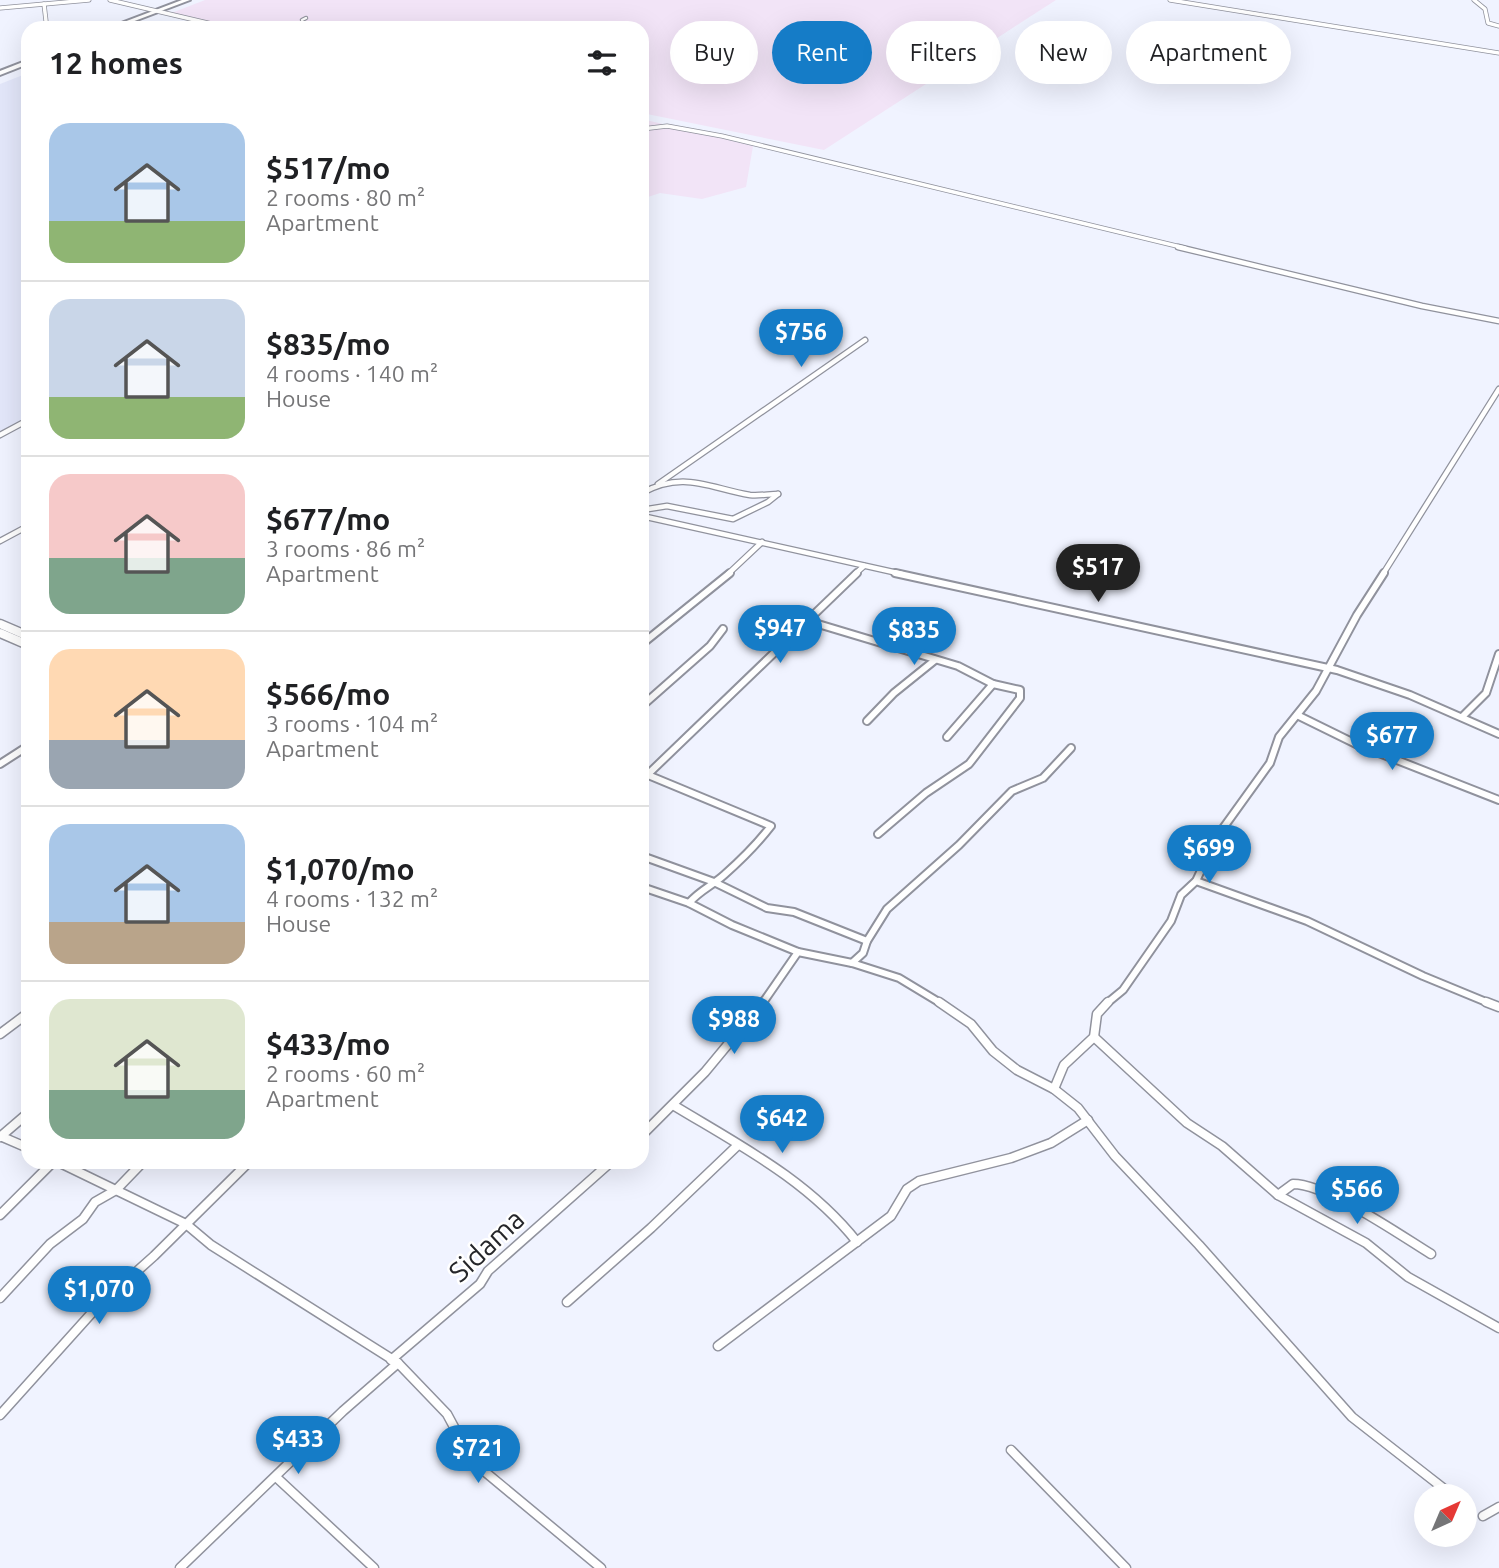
<!DOCTYPE html>
<html lang="en">
<head>
<meta charset="utf-8">
<style>
  body { margin:0; font-family:Ubuntu,sans-serif; background:#f6f6f6; color:#202124; height:100vh; display:flex; flex-direction:column; font-size:26px; white-space:nowrap }
  * { box-sizing:border-box; margin:0 }
  p { font-size:23px; color:#757577 }
  .icon { flex:none; width:38px; height:38px; fill:none; stroke:currentColor; stroke-width:2; stroke-linecap:round; stroke-linejoin:round }
  .map { position:relative; flex:1; overflow:hidden }
  .side { position:absolute; left:21px; top:21px; width:628px; height:1148px; display:flex; flex-direction:column; background:#fff; border-radius:21px; box-shadow:0 7px 28px #0002 }
  .side>* { flex:none }
  .hud { position:absolute; left:670px; top:21px; width:665px; height:63px; display:flex; gap:14px }
  .needle { width:46px; rotate:44deg }
  .controls { position:absolute; left:1414px; top:1484px; display:grid; gap:14px }
  .controls a { display:grid; place-items:center; width:63px; height:63px; border-radius:50%; background:#fff; box-shadow:0 7px 28px #0002; font-size:35px }
  .price { position:absolute; translate:-50% -60px; padding:0 16px; border-radius:24px; background:#157cc7; color:#fff; font-size:23px; line-height:46px; filter:drop-shadow(0 2px 4px #0008) }
  .price::after { content:''; position:absolute; left:50%; top:42px; width:21px; height:16px; margin-left:-10px; background:inherit; clip-path:polygon(0 0,100% 0,50% 100%) }
  .price.current { background:#222; color:#fff }
  ul { padding:0; list-style:none }
  li { display:flex; align-items:center; gap:21px; height:175px; padding:0 28px }
  li+li { border-top:2px solid #e0e0e0 }
  li span { display:grid; place-items:center; flex:none; width:196px; height:140px; border-radius:21px; color:#555 }
  li>.icon { margin-inline-start:auto }
  span .icon { width:84px; height:84px; fill:#fffc; stroke-width:1 }
  li b { font-size:30px }
  h2 { display:flex; justify-content:space-between; align-items:center; height:84px; padding:0 28px; font-size:30px }
  .chip { padding:0 24px; border-radius:32px; background:#fff; box-shadow:0 7px 28px #0002; font-size:24px; line-height:63px }
  .chip.current { background:#157cc7; color:#fff }
  .map>svg:first-child { display:block }
  .built { fill:#e3e7fa }
  .industrial { fill:#f2e4f7 }
  .lines { fill:none; stroke-linecap:round; stroke-linejoin:round }
  .pedestrian-casing { stroke:#90929d; stroke-width:4.5 }
  .minor-far3-casing { stroke:#90929d; stroke-width:5 }
  .minor-far2-casing { stroke:#90929d; stroke-width:7 }
  .minor-far1-casing { stroke:#90929d; stroke-width:10 }
  .minor-casing { stroke:#90929d; stroke-width:11 }
  .tertiary-casing { stroke:#90929d; stroke-width:11 }
  .trunk-casing { stroke:#90929d; stroke-width:4 }
  .pedestrian { stroke:#fff; stroke-width:2.5 }
  .minor-far3 { stroke:#fff; stroke-width:3.5 }
  .minor-far2 { stroke:#fff; stroke-width:4.5 }
  .minor-far1 { stroke:#fff; stroke-width:6 }
  .minor { stroke:#fff; stroke-width:8 }
  .tertiary { stroke:#fff; stroke-width:8 }
  .trunk { fill:#fff; fill-rule:evenodd }
  .labels { text-anchor:middle; dominant-baseline:central; stroke-width:5; stroke-linejoin:round; paint-order:stroke }
  .near-street-label { font-size:28px; fill:#25262a; stroke:#fff }
</style>
</head>
<body>
<div class="map">
<svg width="1499" height="1568" viewBox="0 0 1499 1568">
  <rect width="100%" height="100%" fill="#f0f3ff"/>
  <polygon class="built" points="28,73 28,422 0,438 0,84"/>
  <g class="industrial">
    <polygon points="205,0 1056,0 824,150 642,113 642,28 235,28 169,14"/>
    <polygon points="642,119 753,146 746,187 702,199 660,193 642,199"/>
  </g>
  <g class="lines">
    <g class="pedestrian-casing">
      <polyline id="pedestrian" points="302,20 306,18"/>
    </g>
    <g class="minor-far3-casing">
      <g id="minor-far3">
        <polyline points="110,0 229,28"/>
        <polyline points="1170,0 1499,53"/>
        <polyline points="1474,0 1485,9 1488,23 1499,26"/>
        <polyline points="44,4 46,21"/>
        <polyline points="0,8 89,0"/>
        <polyline points="642,129 667,126 722,136 1185,248"/>
      </g>
    </g>
    <g class="minor-far2-casing">
      <g id="minor-far2">
        <polyline points="1178,247 1422,306 1499,321"/>
        <polyline points="0,435 28,420"/>
        <polyline points="658,484 865,340"/>
        <path d="M642 493C683 470 709 488 750 495 759 496 769 494 778 494"/>
        <polyline points="642,510 667,506 733,519 768,502 778,494"/>
        <polyline points="642,516 902,574"/>
        <polyline points="0,541 28,526"/>
        <polyline points="728,574 762,542"/>
        <polyline points="855,574 864,566"/>
        <polyline points="1383,574 1499,389"/>
      </g>
    </g>
    <g class="minor-far1-casing">
      <g id="minor-far1">
        <polyline points="895,573 1337,670 1410,695 1499,734"/>
        <polyline points="808,621 958,666 993,684 947,737"/>
        <polyline points="642,644 730,573"/>
        <polyline points="642,706 710,646 723,629"/>
        <polyline points="1297,715 1356,744 1499,800"/>
        <polyline points="1462,717 1486,693 1499,654"/>
        <polyline points="867,721 894,693 935,660"/>
        <polyline points="0,764 28,746"/>
        <path d="M648 775 771 826C757 844 741 860 724 875 713 885 699 891 689 903"/>
        <polyline points="642,780 857,573"/>
        <polyline points="878,834 926,793 969,764 1020,698 1020,690 993,684"/>
        <polyline points="642,856 714,882 767,908 794,912 867,941"/>
        <polyline points="1196,881 1307,921 1423,976 1491,1004"/>
        <polyline points="642,887 689,903 732,925 798,952 852,963 899,978 942,1004"/>
        <polyline points="852,963 863,953 867,941 887,909 959,845 1012,791 1043,778 1071,748"/>
        <polyline points="762,1004 798,952"/>
        <polyline points="1106,1004 1123,990 1171,921 1181,895 1196,881 1216,838 1270,763 1279,737 1316,691 1357,615 1384,573"/>
      </g>
    </g>
    <g class="minor-casing">
      <g id="minor">
        <polyline points="939,1002 971,1024 993,1051 1017,1070 1054,1089 1078,1108 1115,1156 1199,1245 1352,1417 1452,1495"/>
        <polyline points="1486,1002 1499,1007"/>
        <polyline points="0,1034 28,1013"/>
        <polyline points="1094,1037 1187,1123 1222,1146 1278,1195 1366,1243 1408,1277 1499,1328"/>
        <polyline points="1054,1089 1064,1065 1094,1037 1097,1014 1108,1002"/>
        <path d="M673 1105C739 1145 808 1180 857 1242"/>
        <polyline points="642,1135 705,1072 763,1002"/>
        <polyline points="0,1136 28,1148"/>
        <polyline points="0,1137 28,1113"/>
        <polyline points="58,1162 186,1224 211,1245 398,1363 447,1414 468,1453 484,1471 601,1568"/>
        <path d="M1278 1195 1293 1184C1327 1184 1400 1235 1431 1254"/>
        <polyline points="0,1215 53,1162"/>
        <polyline points="0,1298 50,1244 83,1219 95,1202 116,1190 143,1162"/>
        <polyline points="567,1302 651,1228 738,1145"/>
        <polyline points="718,1346 891,1216 907,1189 919,1181 1011,1158 1051,1143 1088,1120"/>
        <polyline points="391,1360 480,1284 488,1271 611,1162"/>
        <polyline points="0,1415 98,1306 154,1256 249,1162"/>
        <polyline points="1011,1450 1126,1568"/>
        <polyline points="276,1477 374,1568"/>
        <polyline points="1483,1516 1499,1507"/>
        <polyline points="180,1568 343,1411 398,1363"/>
      </g>
    </g>
    <g class="tertiary-casing">
      <g id="tertiary">
        <polyline points="0,624 28,636"/>
        <polyline points="0,633 28,645"/>
      </g>
    </g>
    <g class="trunk-casing">
      <g id="trunk">
        <polygon points="182,0 190,0 116,28 108,28"/>
        <polygon points="28,60 28,64 0,75 0,71"/>
      </g>
    </g>
    <use href="#pedestrian" class="pedestrian"/>
    <use href="#minor-far3" class="minor-far3"/>
    <use href="#minor-far2" class="minor-far2"/>
    <use href="#minor-far1" class="minor-far1"/>
    <use href="#minor" class="minor"/>
    <use href="#tertiary" class="tertiary"/>
    <use href="#trunk" class="trunk"/>
  </g>
  <g class="labels">
    <g class="near-street-label">
      <text transform="translate(486 1245) rotate(-43)">Sidama</text>
    </g>
  </g>
</svg>
<div class="controls">
<a><svg class="needle" viewBox="-14 -14 28 28"><path d="M0-13l5 13h-10z" fill="#e53935"/><path d="M0 13l5-13h-10z" fill="#757577"/></svg></a>
</div>
<b class="price" style="left:801px;top:369px">$756</b>
<b class="price current" style="left:1098px;top:604px">$517</b>
<b class="price" style="left:780px;top:665px">$947</b>
<b class="price" style="left:914px;top:667px">$835</b>
<b class="price" style="left:1392px;top:772px">$677</b>
<b class="price" style="left:1209px;top:885px">$699</b>
<b class="price" style="left:734px;top:1056px">$988</b>
<b class="price" style="left:782px;top:1155px">$642</b>
<b class="price" style="left:1357px;top:1226px">$566</b>
<b class="price" style="left:99px;top:1326px">$1,070</b>
<b class="price" style="left:298px;top:1476px">$433</b>
<b class="price" style="left:478px;top:1485px">$721</b>
<div class="hud">
<a class="chip">Buy</a>
<a class="chip current">Rent</a>
<a class="chip">Filters</a>
<a class="chip">New</a>
<a class="chip">Apartment</a>
</div>
<section class="side">
<h2>12 homes<svg class="icon" aria-label="filters" viewBox="0 0 24 24"><path d="M4 7h16M4 17h16"/><circle cx="9" cy="7" r="2"/><circle cx="15" cy="17" r="2"/></svg></h2>
<ul>
<li><span style="background:linear-gradient(#a9c7e8 70%,#8fb573 0)"><svg class="icon" aria-label="home" viewBox="0 0 24 24"><path d="M3 11l9-7 9 7M6 9v11h12V9"/></svg></span><div><b>$517/mo</b><p>2 rooms · 80 m²</p><p>Apartment</p></div></li>
<li><span style="background:linear-gradient(#c9d6e8 70%,#8fb573 0)"><svg class="icon" aria-label="home" viewBox="0 0 24 24"><path d="M3 11l9-7 9 7M6 9v11h12V9"/></svg></span><div><b>$835/mo</b><p>4 rooms · 140 m²</p><p>House</p></div></li>
<li><span style="background:linear-gradient(#f6c9c9 60%,#7fa58c 0)"><svg class="icon" aria-label="home" viewBox="0 0 24 24"><path d="M3 11l9-7 9 7M6 9v11h12V9"/></svg></span><div><b>$677/mo</b><p>3 rooms · 86 m²</p><p>Apartment</p></div></li>
<li><span style="background:linear-gradient(#ffd9b3 65%,#9aa5b1 0)"><svg class="icon" aria-label="home" viewBox="0 0 24 24"><path d="M3 11l9-7 9 7M6 9v11h12V9"/></svg></span><div><b>$566/mo</b><p>3 rooms · 104 m²</p><p>Apartment</p></div></li>
<li><span style="background:linear-gradient(#a9c7e8 70%,#b9a48a 0)"><svg class="icon" aria-label="home" viewBox="0 0 24 24"><path d="M3 11l9-7 9 7M6 9v11h12V9"/></svg></span><div><b>$1,070/mo</b><p>4 rooms · 132 m²</p><p>House</p></div></li>
<li><span style="background:linear-gradient(#dfe7d0 65%,#7fa58c 0)"><svg class="icon" aria-label="home" viewBox="0 0 24 24"><path d="M3 11l9-7 9 7M6 9v11h12V9"/></svg></span><div><b>$433/mo</b><p>2 rooms · 60 m²</p><p>Apartment</p></div></li>
</ul>
</section>
</div>
</body>
</html>
